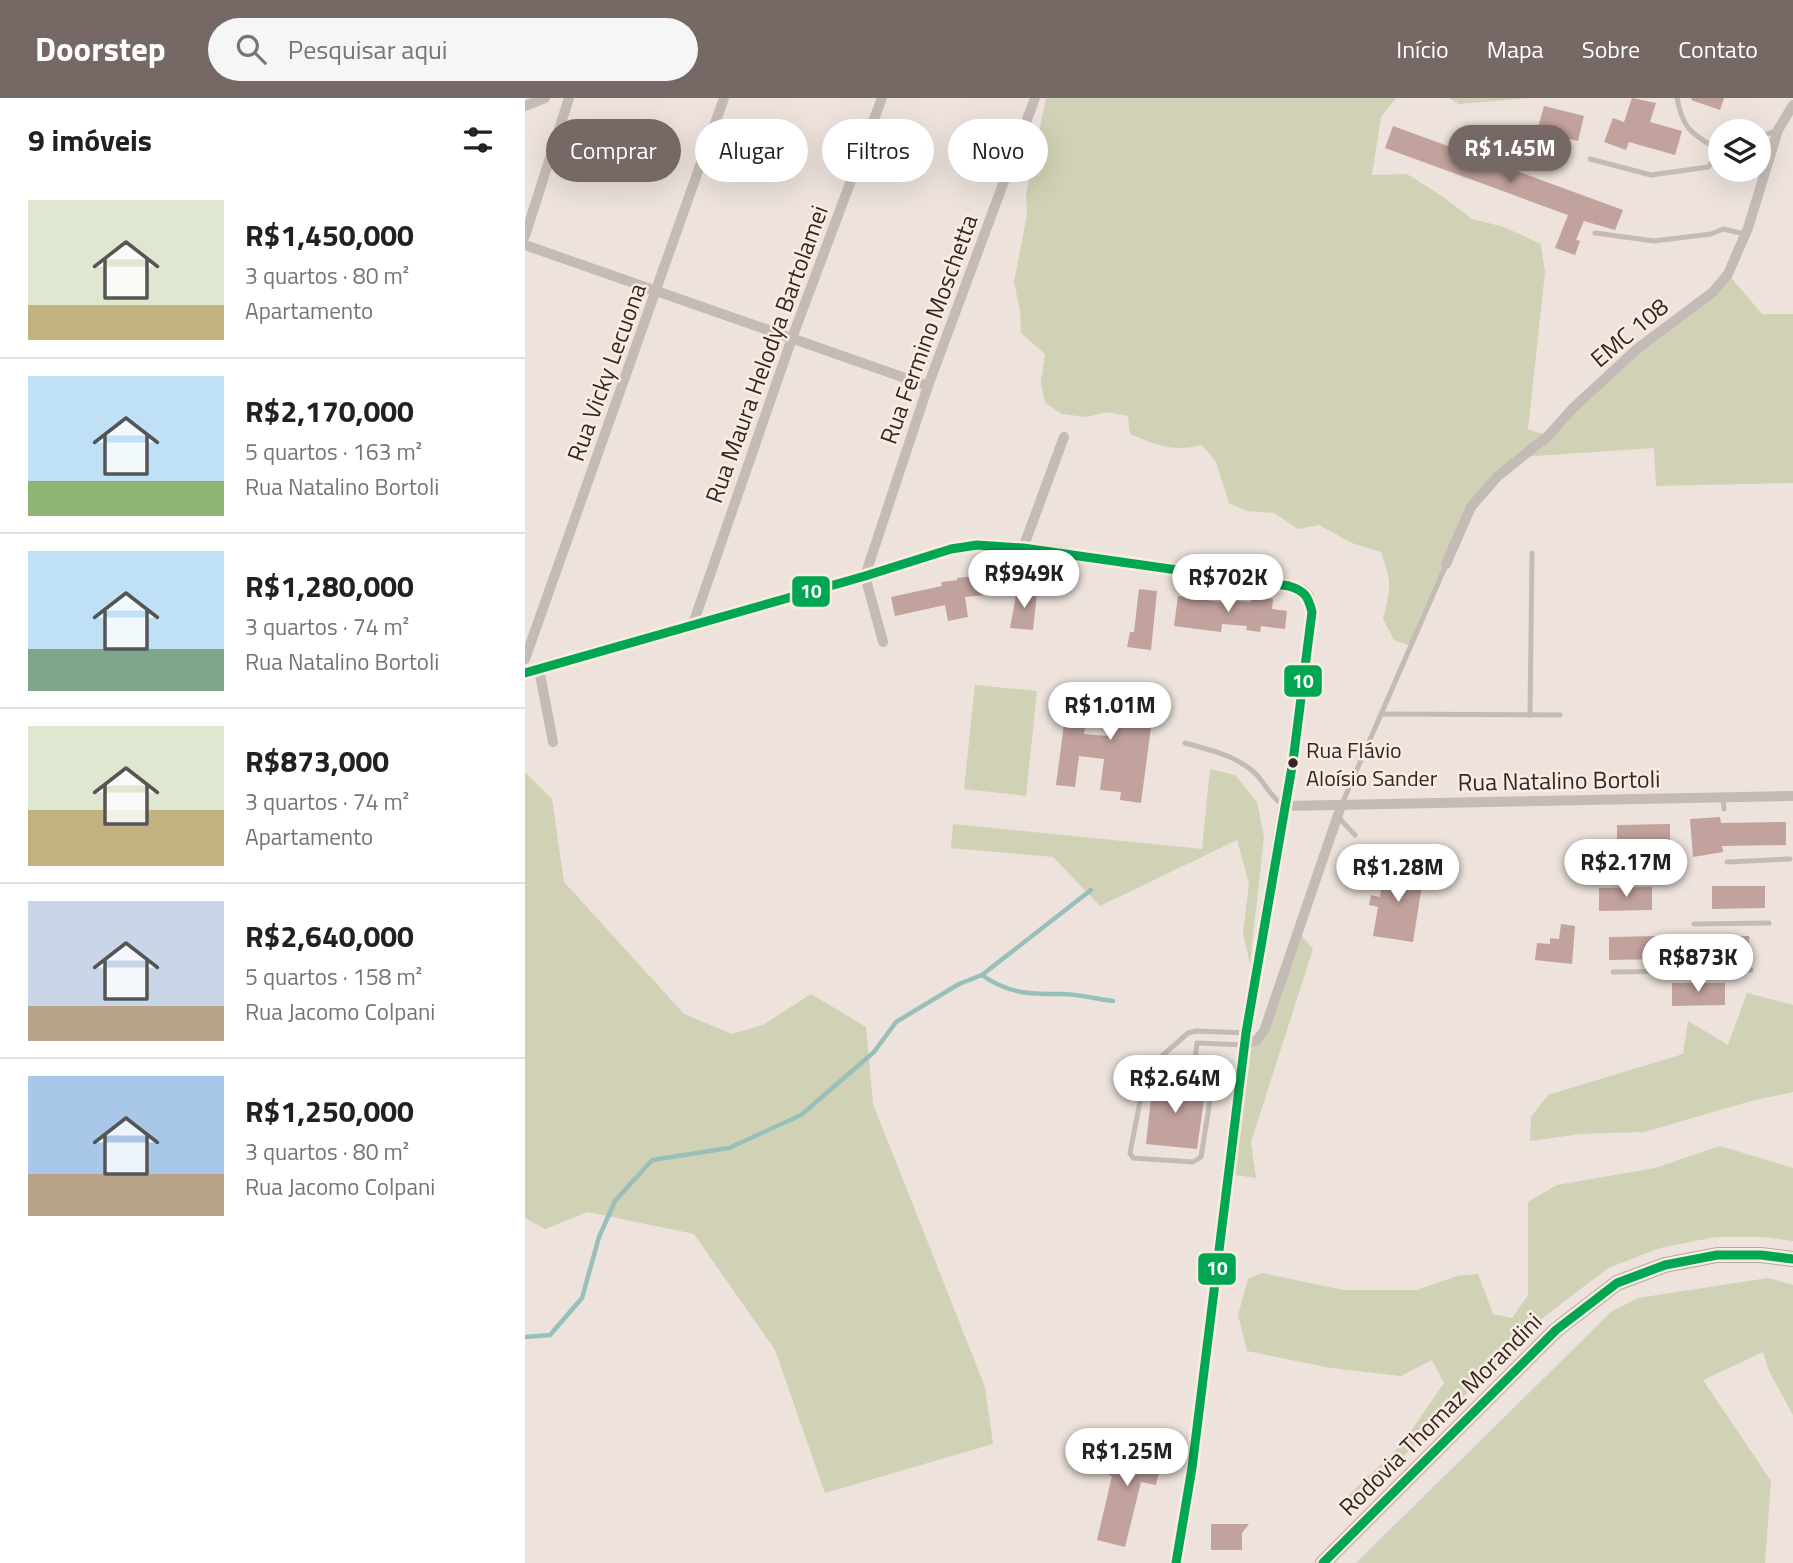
<!DOCTYPE html>
<html lang="pt">
<head>
<meta charset="utf-8">
<style>
  body { margin:0; font-family:"Titillium Web",sans-serif; background:#f6f6f6; color:#202124; height:100vh; display:flex; flex-direction:column; font-size:26px; white-space:nowrap }
  * { box-sizing:border-box; margin:0 }
  p { font-size:23px; color:#757577 }
  .icon { flex:none; width:38px; height:38px; fill:none; stroke:currentColor; stroke-width:2; stroke-linecap:round; stroke-linejoin:round }
  .map { position:relative; flex:1; overflow:hidden }
  .panel { display:flex; flex-direction:column; background:#fff; width:525px }
  .panel>* { flex:none }
  .hud { position:absolute; left:21px; top:21px; width:665px; height:63px; display:flex; gap:14px }
  .fabs { position:absolute; left:1183px; top:21px; display:grid; gap:14px }
  .fabs a { display:grid; place-items:center; width:63px; height:63px; border-radius:50%; background:#fff; box-shadow:0 7px 28px #0002; font-size:35px }
  .price { position:absolute; translate:-50% -60px; padding:0 16px; border-radius:24px; background:#fff; color:#222; font-size:23px; line-height:46px; filter:drop-shadow(0 2px 4px #0008) }
  .price::after { content:''; position:absolute; left:50%; top:42px; width:21px; height:16px; margin-left:-10px; background:inherit; clip-path:polygon(0 0,100% 0,50% 100%) }
  .price.on { background:#756865; color:#fff }
  ul { padding:0; list-style:none }
  li { display:flex; align-items:center; gap:21px; height:175px; padding:0 28px }
  li+li { border-top:2px solid #e0e0e0 }
  li span { display:grid; place-items:center; flex:none; width:196px; height:140px; border-radius:0px; color:#555 }
  li>.icon { margin-inline-start:auto }
  span .icon { width:84px; height:84px; fill:#fffc; stroke-width:1 }
  li b { font-size:30px }
  h2 { display:flex; justify-content:space-between; align-items:center; height:84px; padding:0 28px; font-size:30px }
  .tag { padding:0 24px; border-radius:32px; background:#fff; box-shadow:0 7px 28px #0002; font-size:24px; line-height:63px }
  .tag.on { background:#756865; color:#fff }
  header { display:flex; align-items:center; gap:42px; box-sizing:border-box; height:98px; padding:0 35px; background:#756865; color:#fff }
  header strong { font-size:33px }
  nav { display:flex; gap:38px; margin-inline-start:auto; font-size:24px }
  .search { width:490px; height:63px; background:#f6f6f6; display:flex; align-items:center; gap:18px; box-sizing:border-box; padding:0 24px; border-radius:38px; color:#757577; font-size:26px }
  main { display:flex; flex:1; min-height:0 }
  .map>svg:first-child { display:block }
  .green { fill:#d1d1b5 }
  .lines { fill:none; stroke-linecap:round; stroke-linejoin:round }
  .stream { stroke:#98c0ba; stroke-width:4.5 }
  .building { fill:#c2a29c }
  .service { stroke:#c5bbb6; stroke-width:5 }
  .minor { stroke:#c5bbb6; stroke-width:10 }
  .tertiary { stroke:#c5bbb6; stroke-width:12 }
  .primary { stroke:#b4a9a5; stroke-width:16 }
  .bus-1-casing { stroke:#fbece2; stroke-width:14 }
  .bus-1 { stroke:#00a651; stroke-width:9 }
  .bus-dot { fill:#352725; stroke:#fbece2; stroke-width:2.5 }
  .labels { text-anchor:middle; dominant-baseline:central; stroke-width:5; stroke-linejoin:round; paint-order:stroke }
  .bus-label { font-size:22px; fill:#352725; stroke:#fbece2; text-anchor:start }
  .street-label { font-size:24px; fill:#352725; stroke:#fbece2 }
  .line-badge { stroke:#fbece2; stroke-width:2.5 }
  .badge-label { font-size:19px; text-anchor:middle; font-weight:bold; fill:#fff }
</style>
</head>
<body>
<header>
<strong>Doorstep</strong>
<div class="search"><svg class="icon" aria-label="search" viewBox="0 0 24 24"><circle cx="10" cy="10" r="6"/><path d="M15 15l6 6"/></svg>Pesquisar aqui</div>
<nav><a>Início</a><a>Mapa</a><a>Sobre</a><a>Contato</a></nav>
</header>
<main>
<section class="panel">
<h2>9 imóveis<svg class="icon" aria-label="filters" viewBox="0 0 24 24"><path d="M4 7h16M4 17h16"/><circle cx="9" cy="7" r="2"/><circle cx="15" cy="17" r="2"/></svg></h2>
<ul>
<li><span style="background:linear-gradient(#dfe7d0 75%,#c2b280 0)"><svg class="icon" aria-label="home" viewBox="0 0 24 24"><path d="M3 11l9-7 9 7M6 9v11h12V9"/></svg></span><div><b>R$1,450,000</b><p>3 quartos · 80 m²</p><p>Apartamento</p></div></li>
<li><span style="background:linear-gradient(#bfe0f5 75%,#8fb573 0)"><svg class="icon" aria-label="home" viewBox="0 0 24 24"><path d="M3 11l9-7 9 7M6 9v11h12V9"/></svg></span><div><b>R$2,170,000</b><p>5 quartos · 163 m²</p><p>Rua Natalino Bortoli</p></div></li>
<li><span style="background:linear-gradient(#bfe0f5 70%,#7fa58c 0)"><svg class="icon" aria-label="home" viewBox="0 0 24 24"><path d="M3 11l9-7 9 7M6 9v11h12V9"/></svg></span><div><b>R$1,280,000</b><p>3 quartos · 74 m²</p><p>Rua Natalino Bortoli</p></div></li>
<li><span style="background:linear-gradient(#dfe7d0 60%,#c2b280 0)"><svg class="icon" aria-label="home" viewBox="0 0 24 24"><path d="M3 11l9-7 9 7M6 9v11h12V9"/></svg></span><div><b>R$873,000</b><p>3 quartos · 74 m²</p><p>Apartamento</p></div></li>
<li><span style="background:linear-gradient(#c9d6e8 75%,#b9a48a 0)"><svg class="icon" aria-label="home" viewBox="0 0 24 24"><path d="M3 11l9-7 9 7M6 9v11h12V9"/></svg></span><div><b>R$2,640,000</b><p>5 quartos · 158 m²</p><p>Rua Jacomo Colpani</p></div></li>
<li><span style="background:linear-gradient(#a9c7e8 70%,#b9a48a 0)"><svg class="icon" aria-label="home" viewBox="0 0 24 24"><path d="M3 11l9-7 9 7M6 9v11h12V9"/></svg></span><div><b>R$1,250,000</b><p>3 quartos · 80 m²</p><p>Rua Jacomo Colpani</p></div></li>
</ul>
</section>
<div class="map">
<svg width="1268" height="1465" viewBox="0 0 1268 1465">
  <rect width="100%" height="100%" fill="#ede2dc"/>
  <g class="green">
    <path d="M521 0H871L856 19 847 77 882 76 917 98 947 121 979 129 1016 146 1020 174 1003 331 1023 338 1047 311 1203 176 1237 216H1268V385L1131 388 1129 350 997 359 946 409 886 548 869 542 858 521C866 489 867 486 856 454L827 445 794 427 773 431 749 415 722 413 704 405 691 364 677 347C648 354 633 348 605 336L603 318 582 314 561 319 537 316 520 305 516 284 520 256 496 235 495 213 489 184 502 117 501 96Z"/>
    <polygon points="924,0 1003,0 934,6"/>
    <polygon points="450,587 512,593 501,698 439,691"/>
    <polygon points="685,671 710,677 732,704 739,739 725,866 718,835 724,786 712,742 575,808 528,759 426,750 428,726 677,751"/>
    <polygon points="0,674 27,701 39,784 159,916 207,936 238,927 286,896 341,929 348,1006 460,1289 468,1346 300,1395 250,1252 169,1136 63,1114 20,1131 0,1120"/>
    <polygon points="772,832 788,851 726,1044 731,1080 704,1076 719,947 732,942"/>
    <polygon points="1222,895 1268,907 1268,994 1226,1003 1119,1034 1056,1036 1005,1043 1006,1019 1023,997 1158,956 1163,923 1203,947"/>
    <polygon points="1195,1048 1268,1070 1268,1143 1237,1139 1190,1139 1135,1150 1083,1170 1019,1219 830,1406 823,1398 877,1346 919,1285 907,1262 876,1278 806,1270 722,1253 713,1217 723,1181 737,1175 818,1192 892,1192 932,1178 953,1176 968,1216 987,1220 1003,1197 1003,1104 1032,1087 1130,1070"/>
    <polygon points="1243,1180 1268,1187 1268,1317 1244,1273 1238,1254 1178,1282 1246,1383 1240,1465 831,1465 1086,1214 1113,1200"/>
  </g>
  <g class="lines">
    <g class="stream">
      <path d="M457 877C485 897 507 896 540 896 556 897 573 901 588 903"/>
      <polyline points="0,1239 25,1237 57,1200 74,1139 90,1103 127,1062 204,1050 276,1017 349,954 371,924 434,886 457,877 566,792"/>
    </g>
  </g>
  <g class="building">
    <polygon points="1107,0 1131,5 1125,24 1157,33 1150,57 1104,44 1101,52 1079,44 1088,20 1099,24"/>
    <polygon points="1167,0 1199,0 1195,12 1166,2"/>
    <polygon points="1019,8 1059,18 1053,43 1012,33"/>
    <polygon points="868,28 1098,112 1090,132 1059,123 1051,142 1055,143 1050,157 1030,150 1043,117 860,50"/>
    <polygon points="467,476 469,496 440,499 443,519 423,523 420,507 370,518 366,499 417,488 416,484 432,482 432,480"/>
    <polygon points="614,491 632,493 626,552 602,549 605,534 609,534"/>
    <polygon points="492,492 512,494 508,532 485,530"/>
    <polygon points="653,498 702,505 702,502 726,504 727,498 748,501 747,511 762,513 760,531 736,528 735,534 721,532 722,528 697,526 696,534 649,528"/>
    <polygon points="544,588 565,591 559,636 582,638 588,595 609,597 610,588 631,591 616,705 595,702 596,694 575,692 579,661 554,658 550,689 531,687"/>
    <polygon points="1195,719 1196,725 1261,724 1261,747 1197,748 1198,754 1168,759 1165,721"/>
    <polygon points="1145,726 1145,749 1092,750 1092,727"/>
    <polygon points="860,767 899,774 888,844 848,838 853,809 844,807 846,797 855,799"/>
    <polygon points="1187,788 1240,788 1240,810 1187,811"/>
    <polygon points="1127,789 1127,812 1074,813 1074,790"/>
    <polygon points="1036,826 1050,828 1047,866 1010,862 1012,845 1025,846 1025,840 1034,841"/>
    <polygon points="1137,838 1137,861 1084,862 1084,839"/>
    <polygon points="1224,838 1225,861 1172,862 1171,839"/>
    <polygon points="1147,885 1200,885 1200,907 1147,908"/>
    <polygon points="628,982 681,988 672,1051 621,1046"/>
    <polygon points="591,1341 639,1351 631,1387 616,1384 600,1449 572,1442 587,1378 584,1377"/>
    <polygon points="686,1426 724,1426 717,1435 717,1452 686,1452"/>
  </g>
  <g class="lines">
    <g class="service">
      <path d="M1152 0C1158 33 1168 36 1195 53"/>
      <polyline points="1234,39 1253,32"/>
      <polyline points="1065,61 1126,77 1183,69 1195,56"/>
      <polyline points="1070,135 1129,143 1186,136 1198,131 1220,136"/>
      <polyline points="857,616 1035,617"/>
      <polyline points="1005,617 1007,455"/>
      <path d="M660 645C685 652 710 657 730 675 740 685 746 700 759 708"/>
      <polyline points="1198,700 1199,711"/>
      <polyline points="816,708 921,467"/>
      <polyline points="813,719 830,737"/>
      <polyline points="1202,764 1265,761"/>
      <polyline points="1169,826 1244,825"/>
      <polyline points="1088,874 1226,872"/>
      <polyline points="719,947 672,945 670,961 687,972 689,977 676,1059 668,1064 608,1060 605,1055 621,972 663,935 671,933 721,935"/>
    </g>
    <g class="minor">
      <polyline points="0,8 20,0"/>
      <polyline points="0,138 44,0"/>
      <polyline points="0,147 403,288"/>
      <polyline points="498,450 539,339"/>
      <polyline points="921,466 946,409 973,378 1023,338 1047,311 1113,250 1188,194 1203,176 1223,130 1253,32 1268,7"/>
      <polyline points="168,526 267,240 357,0"/>
      <polyline points="358,544 340,478 403,288 510,0"/>
      <polyline points="0,561 199,0"/>
      <polyline points="14,571 28,644"/>
      <polyline points="759,708 1268,698"/>
      <polyline points="719,947 732,942 739,933 816,708"/>
    </g>
    <polyline class="tertiary" points="0,575 340,478 426,451 452,447 498,450 764,488 777,492 783,498 787,514 768,663 759,708 721,935 667,1370 651,1465"/>
    <polyline class="primary" points="798,1465 1031,1232 1092,1185 1140,1167 1192,1157 1236,1157 1268,1161"/>
    <g class="bus-1-casing">
      <g id="bus-1">
        <path d="M0 575 340 478 426 451 452 447 498 450 764 488C780 493 783 498 787 514L768 663 721 935 667 1370 651 1465"/>
        <polyline points="798,1465 1031,1232 1092,1185 1140,1167 1192,1157 1236,1157 1268,1161"/>
      </g>
    </g>
    <use href="#bus-1" class="bus-1"/>
  </g>
  <circle class="bus-dot" cx="768" cy="665" r="6"/>
  <g class="labels">
    <g class="bus-label">
      <text x="781" y="652">Rua Flávio<tspan x="781" dy="28">Aloísio Sander</tspan></text>
    </g>
    <g class="street-label">
      <text transform="translate(403 231) rotate(-70)">Rua Fermino Moschetta</text>
      <text transform="translate(1104 234) rotate(-40)">EMC 108</text>
      <text transform="translate(241 256) rotate(-70)">Rua Maura Helodya Bartolamei</text>
      <text transform="translate(81 274) rotate(-70)">Rua Vicky Lecuona</text>
      <text transform="translate(1034 682) rotate(-1)">Rua Natalino Bortoli</text>
      <text transform="translate(915 1316) rotate(-45)">Rodovia Thomaz Morandini</text>
    </g>
  </g>
  <g class="line-badge">
    <rect x="266" y="477" width="40" height="33" rx="7" fill="#00a651"/>
    <rect x="758" y="566" width="40" height="34" rx="7" fill="#00a651"/>
    <rect x="672" y="1154" width="40" height="34" rx="7" fill="#00a651"/>
  </g>
  <g class="badge-label">
    <text x="286" y="500">10</text>
    <text x="778" y="590">10</text>
    <text x="692" y="1177">10</text>
  </g>
</svg>
<div class="fabs">
<a><svg class="icon" aria-label="layers" viewBox="0 0 24 24"><path d="M12 4l9 5-9 5-9-5zM3 14l9 5 9-5"/></svg></a>
</div>
<b class="price on" style="left:985px;top:87px">R$1.45M</b>
<b class="price" style="left:499px;top:512px">R$949K</b>
<b class="price" style="left:703px;top:516px">R$702K</b>
<b class="price" style="left:585px;top:644px">R$1.01M</b>
<b class="price" style="left:1101px;top:801px">R$2.17M</b>
<b class="price" style="left:873px;top:806px">R$1.28M</b>
<b class="price" style="left:1173px;top:896px">R$873K</b>
<b class="price" style="left:650px;top:1017px">R$2.64M</b>
<b class="price" style="left:602px;top:1390px">R$1.25M</b>
<div class="hud">
<a class="tag on">Comprar</a>
<a class="tag">Alugar</a>
<a class="tag">Filtros</a>
<a class="tag">Novo</a>
</div>
</div>
</main>
</body>
</html>
